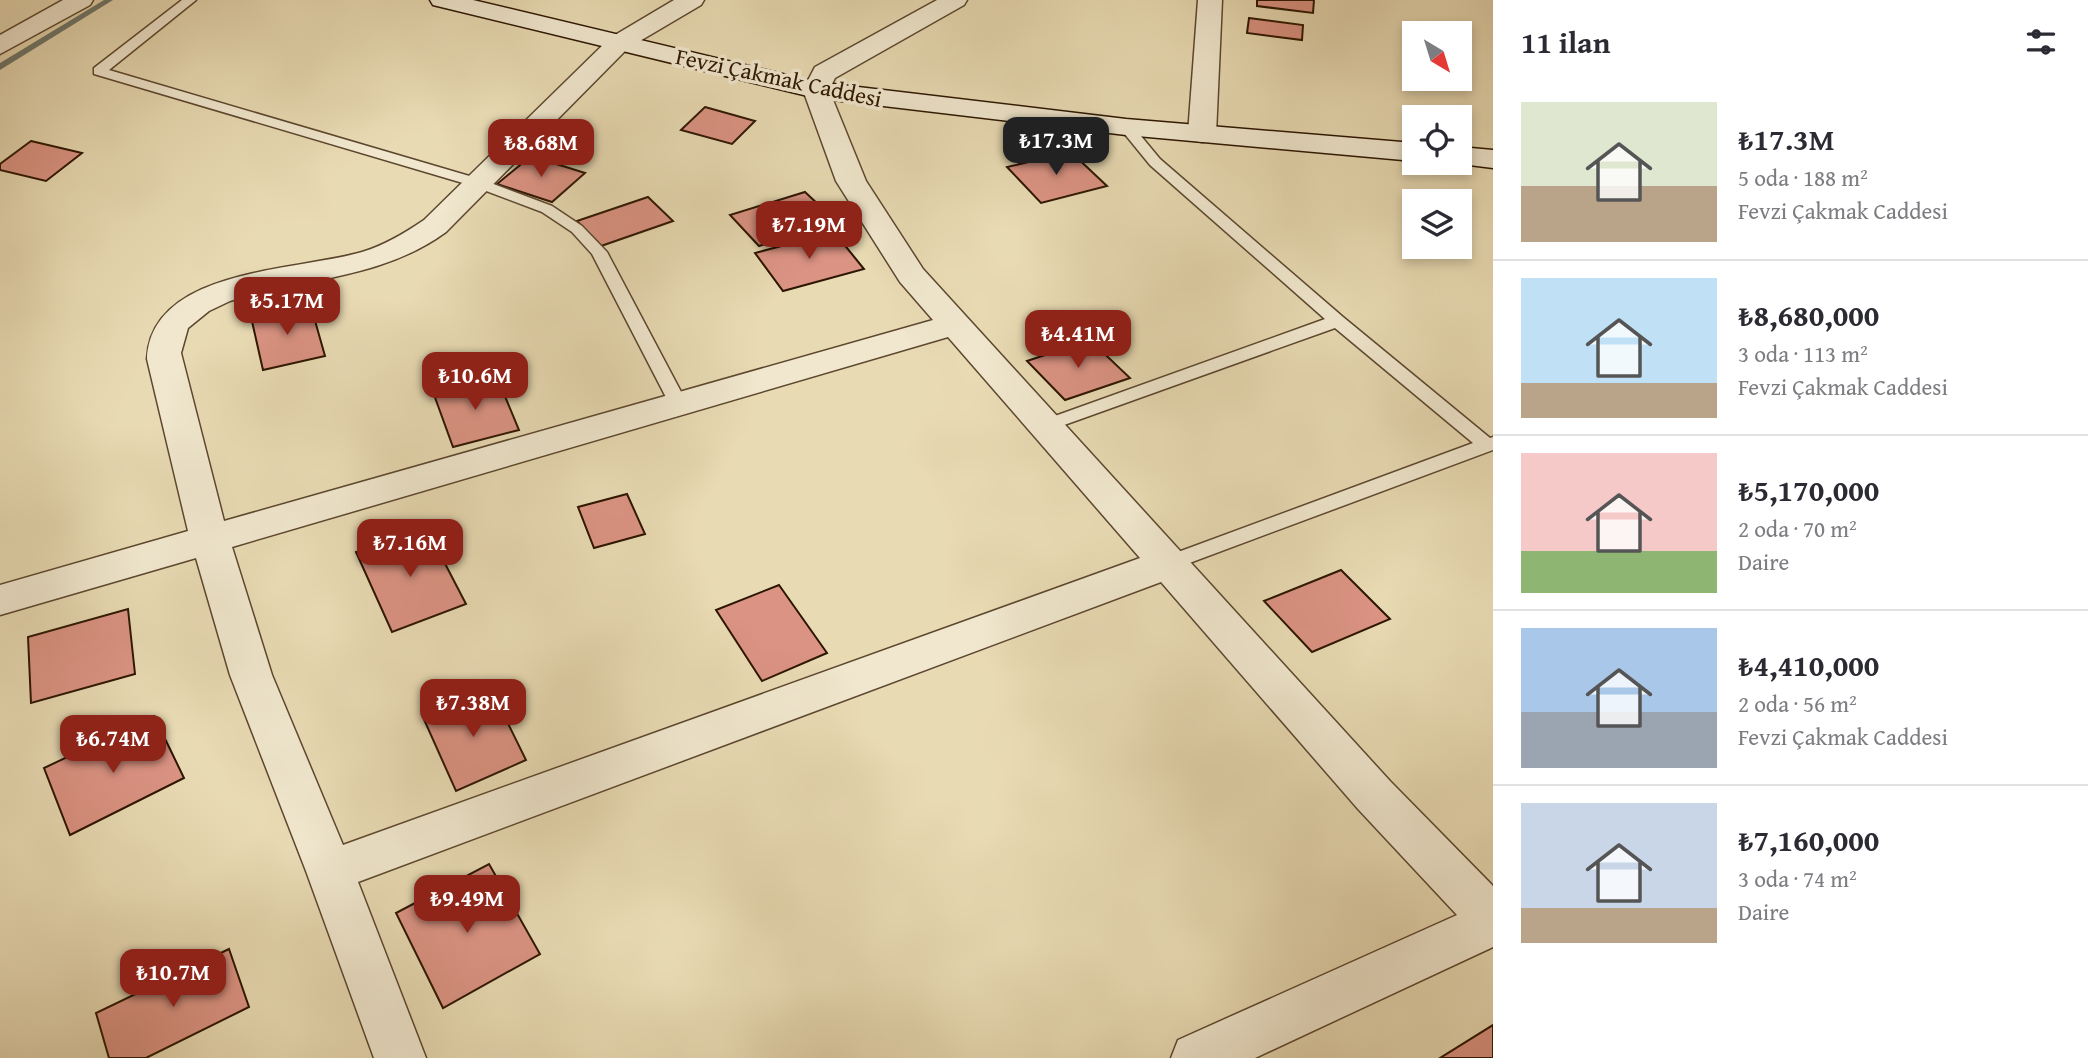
<!DOCTYPE html>
<html lang="tr">
<head>
<meta charset="utf-8">
<style>
  body { margin:0; font-family:"Gentium Book Plus",serif; background:#f7f7f7; color:#2b2b33; height:100vh; display:flex; flex-direction:column; font-size:26px; white-space:nowrap }
  * { box-sizing:border-box; margin:0 }
  p { font-size:23px; color:#7c7c81 }
  .icon { flex:none; width:38px; height:38px; fill:none; stroke:currentColor; stroke-width:2; stroke-linecap:round; stroke-linejoin:round }
  .map { position:relative; flex:1; overflow:hidden }
  .drawer { display:flex; flex-direction:column; background:#fff; width:595px }
  .drawer>* { flex:none }
  .needle { width:46px; rotate:142deg }
  .fabs { position:absolute; left:1402px; top:21px; display:grid; gap:14px }
  .fabs a { display:grid; place-items:center; width:70px; height:70px; border-radius:0px; background:#fff; box-shadow:0 4px 10px #0003; font-size:35px }
  .price { position:absolute; translate:-50% -60px; padding:0 16px; border-radius:14px; background:#8f2418; color:#fff; font-size:23px; line-height:46px; filter:drop-shadow(0 2px 4px #0008) }
  .price::after { content:''; position:absolute; left:50%; top:42px; width:21px; height:16px; margin-left:-10px; background:inherit; clip-path:polygon(0 0,100% 0,50% 100%) }
  .price.selected { background:#222; color:#fff }
  ul { padding:0; list-style:none }
  li { display:flex; align-items:center; gap:21px; height:175px; padding:0 28px }
  li+li { border-top:2px solid #e1e1e2 }
  li span { display:grid; place-items:center; flex:none; width:196px; height:140px; border-radius:0px; color:#555 }
  li>.icon { margin-inline-start:auto }
  span .icon { width:84px; height:84px; fill:#fffc; stroke-width:1 }
  li b { font-size:30px }
  h2 { display:flex; justify-content:space-between; align-items:center; height:84px; padding:0 28px; font-size:30px }
  main { display:flex; flex:1; min-height:0 }
  .map>svg:first-child { display:block }
  .lines { fill:none; stroke-linecap:round; stroke-linejoin:round }
  .stream { fill:#6e786c; fill-rule:evenodd }
  .building { fill:#db9383; stroke:#2d1601; stroke-width:2 }
  .lane-casing { stroke:#5c472e; stroke-width:3 }
  .street-casing { stroke:#5c472e; stroke-width:3 }
  .secondary-casing { stroke:#2d1601; stroke-width:3 }
  .lane { fill:#f0e7ce; fill-rule:evenodd }
  .street { fill:#f0e7ce; fill-rule:evenodd }
  .secondary { fill:#f0e7ce; fill-rule:evenodd }
  .labels { text-anchor:middle; dominant-baseline:central; stroke-width:7; stroke-linejoin:round; paint-order:stroke }
  .far-street-label { font-size:23px; fill:#2d1601; stroke:#f0e7ce }
</style>
</head>
<body>
<main>
<div class="map">
<svg width="1493" height="1058" viewBox="0 0 1493 1058">
  <rect width="100%" height="100%" fill="#e8dab3"/>
  <filter id="stains"><feTurbulence type="fractalNoise" baseFrequency=".00286" numOctaves="4"/><feColorMatrix values="0 0 0 0 .2 0 0 0 0 .09 0 0 0 0 .02 0 0 0 .5 -.17"/></filter>
  <radialGradient id="worn" r=".72"><stop offset=".6" stop-color="#630" stop-opacity="0"/><stop offset="1" stop-color="#630" stop-opacity=".3"/></radialGradient>
  <g class="lines">
    <polygon class="stream" points="104,0 113,0 0,70 0,63"/>
  </g>
  <g class="building">
    <polygon points="1257,0 1314,0 1313,13 1257,6"/>
    <polygon points="1249,18 1303,25 1302,40 1247,33"/>
    <polygon points="705,107 755,121 732,144 681,130"/>
    <polygon points="31,141 82,153 46,181 0,170 0,164"/>
    <polygon points="1071,152 1107,186 1041,203 1007,167"/>
    <polygon points="531,156 585,173 552,202 497,184"/>
    <polygon points="805,192 836,221 759,246 730,215"/>
    <polygon points="648,197 673,221 601,246 577,221"/>
    <polygon points="834,232 864,269 783,291 755,253"/>
    <polygon points="310,303 325,356 263,370 251,317"/>
    <polygon points="1090,340 1130,378 1065,400 1027,361"/>
    <polygon points="497,377 519,430 453,447 433,392"/>
    <polygon points="627,494 645,534 594,548 578,507"/>
    <polygon points="426,527 466,604 392,632 356,552"/>
    <polygon points="1341,570 1390,619 1312,652 1264,601"/>
    <polygon points="779,585 827,653 762,681 716,610"/>
    <polygon points="128,609 135,674 31,703 28,637"/>
    <polygon points="490,687 526,760 456,791 422,715"/>
    <polygon points="154,716 184,778 70,835 44,768"/>
    <polygon points="489,864 540,954 443,1008 396,913"/>
    <polygon points="229,949 249,1007 146,1058 109,1058 96,1013"/>
    <polygon points="1493,1025 1493,1058 1440,1058"/>
  </g>
  <g class="lines">
    <g class="lane-casing">
      <g id="lane">
        <polygon points="182,0 196,0 109,70 483,180 552,206 582,226 607,252 688,405 685,409 673,409 670,405 592,254 572,232 542,212 473,186 94,74 94,68"/>
        <polygon points="1126,123 1131,124 1160,159 1343,317 1490,438 1493,437 1493,450 1176,568 1162,568 1159,563 1162,558 1473,443 1335,328 1053,429 1041,429 1038,425 1041,421 1325,319 1150,165 1119,127"/>
      </g>
    </g>
    <g class="street-casing">
      <g id="street">
        <polygon points="63,0 93,0 90,5 0,54 0,35"/>
        <path d="M674 0H704L701 5 628 48 446 232C382 279 303 278 230 301L209 311 188 328 181 353 224 521 933 320 900 282 836 181 803 90 815 67 937 0H967L964 5 835 78 829 90 866 181 923 269 1390 781 1493 886V947L1255 1058H1171L1178 1040 1457 915 1358 809 1161 582 358 882 426 1058H374L306 871 230 675 196 558 0 615V585L188 531 147 359C151 268 298 271 362 252 385 245 405 233 424 220L610 38ZM948 337 1140 558 343 845 272 675 232 547Z"/>
        <polygon points="1198,0 1222,0 1216,134 1212,140 1202,142 1192,140 1188,134"/>
      </g>
    </g>
    <g class="secondary-casing">
      <g id="secondary">
        <polygon points="430,0 473,0 816,82 1126,119 1414,143 1414,161 1126,135 816,98 433,5"/>
        <polygon points="1460,147 1493,150 1493,168 1453,163 1460,163"/>
      </g>
    </g>
    <use href="#lane" class="lane"/>
    <use href="#street" class="street"/>
    <use href="#secondary" class="secondary"/>
  </g>
  <g class="labels">
    <g class="far-street-label">
      <text transform="translate(779 77) rotate(12)">Fevzi Çakmak Caddesi</text>
    </g>
  </g>
  <rect width="100%" height="100%" filter="url(#stains)"/>
  <rect width="100%" height="100%" fill="url(#worn)"/>
</svg>
<div class="fabs">
<a><svg class="needle" viewBox="-14 -14 28 28"><path d="M0-13l5 13h-10z" fill="#e53935"/><path d="M0 13l5-13h-10z" fill="#7c7c81"/></svg></a>
<a><svg class="icon" aria-label="locate" viewBox="0 0 24 24"><circle cx="12" cy="12" r="6"/><path d="M12 2v4M12 18v4M2 12h4M18 12h4"/></svg></a>
<a><svg class="icon" aria-label="layers" viewBox="0 0 24 24"><path d="M12 4l9 5-9 5-9-5zM3 14l9 5 9-5"/></svg></a>
</div>
<b class="price selected" style="left:1056px;top:177px">₺17.3M</b>
<b class="price" style="left:541px;top:179px">₺8.68M</b>
<b class="price" style="left:809px;top:261px">₺7.19M</b>
<b class="price" style="left:287px;top:337px">₺5.17M</b>
<b class="price" style="left:1078px;top:370px">₺4.41M</b>
<b class="price" style="left:475px;top:412px">₺10.6M</b>
<b class="price" style="left:410px;top:579px">₺7.16M</b>
<b class="price" style="left:473px;top:739px">₺7.38M</b>
<b class="price" style="left:113px;top:775px">₺6.74M</b>
<b class="price" style="left:467px;top:935px">₺9.49M</b>
<b class="price" style="left:173px;top:1009px">₺10.7M</b>
</div>
<section class="drawer">
<h2>11 ilan<svg class="icon" aria-label="filters" viewBox="0 0 24 24"><path d="M4 7h16M4 17h16"/><circle cx="9" cy="7" r="2"/><circle cx="15" cy="17" r="2"/></svg></h2>
<ul>
<li><span style="background:linear-gradient(#dfe7d0 60%,#b9a48a 0)"><svg class="icon" aria-label="home" viewBox="0 0 24 24"><path d="M3 11l9-7 9 7M6 9v11h12V9"/></svg></span><div><b>₺17.3M</b><p>5 oda · 188 m²</p><p>Fevzi Çakmak Caddesi</p></div></li>
<li><span style="background:linear-gradient(#bfe0f5 75%,#b9a48a 0)"><svg class="icon" aria-label="home" viewBox="0 0 24 24"><path d="M3 11l9-7 9 7M6 9v11h12V9"/></svg></span><div><b>₺8,680,000</b><p>3 oda · 113 m²</p><p>Fevzi Çakmak Caddesi</p></div></li>
<li><span style="background:linear-gradient(#f6c9c9 70%,#8fb573 0)"><svg class="icon" aria-label="home" viewBox="0 0 24 24"><path d="M3 11l9-7 9 7M6 9v11h12V9"/></svg></span><div><b>₺5,170,000</b><p>2 oda · 70 m²</p><p>Daire</p></div></li>
<li><span style="background:linear-gradient(#a9c7e8 60%,#9aa5b1 0)"><svg class="icon" aria-label="home" viewBox="0 0 24 24"><path d="M3 11l9-7 9 7M6 9v11h12V9"/></svg></span><div><b>₺4,410,000</b><p>2 oda · 56 m²</p><p>Fevzi Çakmak Caddesi</p></div></li>
<li><span style="background:linear-gradient(#c9d6e8 75%,#b9a48a 0)"><svg class="icon" aria-label="home" viewBox="0 0 24 24"><path d="M3 11l9-7 9 7M6 9v11h12V9"/></svg></span><div><b>₺7,160,000</b><p>3 oda · 74 m²</p><p>Daire</p></div></li>
</ul>
</section>
</main>
</body>
</html>
